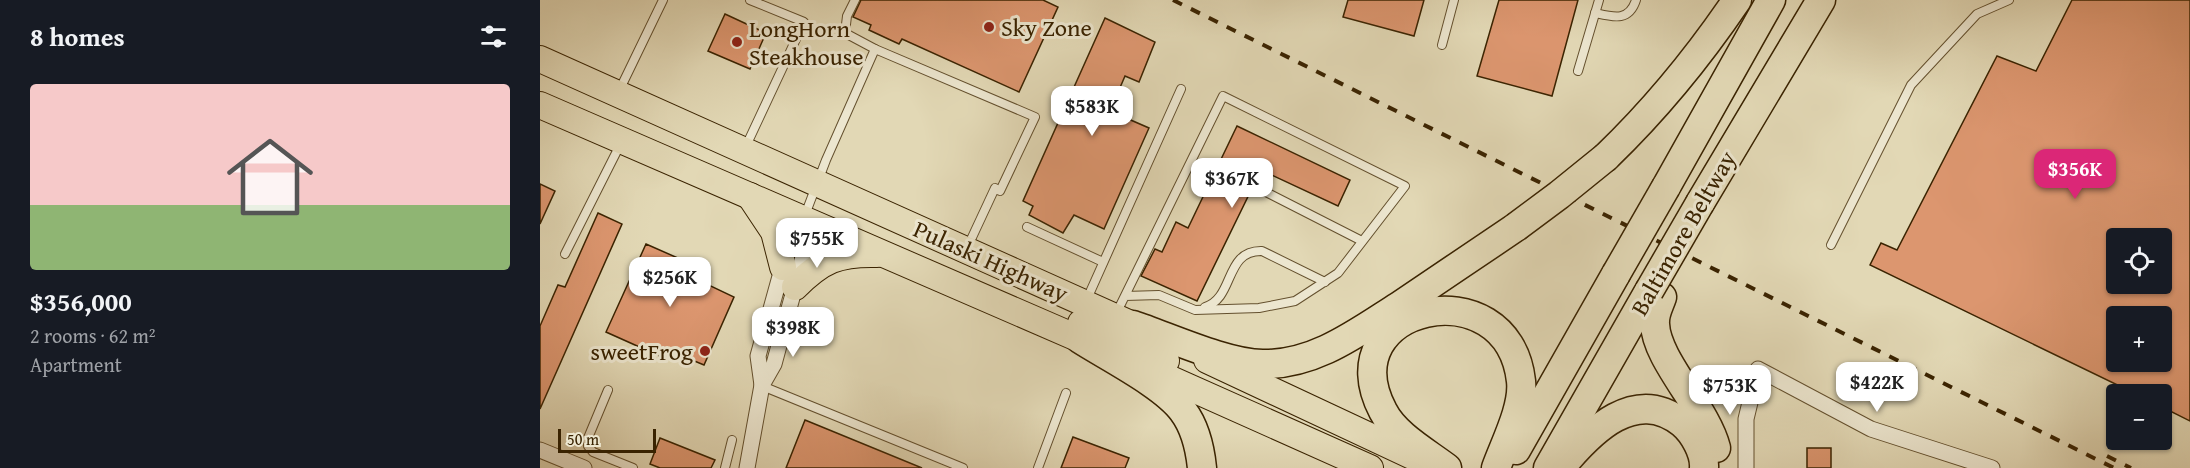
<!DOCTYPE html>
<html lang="en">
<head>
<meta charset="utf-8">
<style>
  body { margin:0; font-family:"Gentium Book Plus",serif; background:#20242c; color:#f1f3f6; height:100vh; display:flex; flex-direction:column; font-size:22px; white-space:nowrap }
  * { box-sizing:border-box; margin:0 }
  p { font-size:20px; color:#9ea1a6 }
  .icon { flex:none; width:33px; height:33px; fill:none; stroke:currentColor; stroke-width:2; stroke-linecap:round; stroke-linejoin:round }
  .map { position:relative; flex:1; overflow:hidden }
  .sheet { display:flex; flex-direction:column; background:#171b24; width:540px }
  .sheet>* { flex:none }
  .tools { position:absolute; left:1566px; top:228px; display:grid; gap:12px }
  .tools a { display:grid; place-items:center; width:66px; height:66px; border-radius:6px; background:#171b24; box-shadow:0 2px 4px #0004; font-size:30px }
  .scale { position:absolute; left:18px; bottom:15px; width:98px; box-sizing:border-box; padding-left:6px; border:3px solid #3a2301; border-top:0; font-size:16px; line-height:21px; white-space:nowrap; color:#3a2301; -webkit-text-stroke:4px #ece6cf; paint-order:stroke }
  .price { position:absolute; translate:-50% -51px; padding:0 14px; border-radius:12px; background:#fff; color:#222; font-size:20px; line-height:39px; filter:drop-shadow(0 2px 3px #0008) }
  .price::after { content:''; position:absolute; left:50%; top:36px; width:18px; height:14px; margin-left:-9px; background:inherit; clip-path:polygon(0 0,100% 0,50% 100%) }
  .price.active { background:#db2777; color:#fff }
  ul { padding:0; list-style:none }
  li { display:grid; align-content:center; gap:12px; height:318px; padding:0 30px }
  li+li { border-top:2px solid #363941 }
  li span { display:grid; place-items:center; height:186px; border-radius:6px; color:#555 }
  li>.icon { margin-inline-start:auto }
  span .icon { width:108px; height:108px; fill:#fffc; stroke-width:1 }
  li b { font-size:26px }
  h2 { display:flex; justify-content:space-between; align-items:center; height:72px; padding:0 30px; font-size:26px }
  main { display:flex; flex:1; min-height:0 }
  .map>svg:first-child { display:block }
  .building { fill:#dc966f; stroke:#3a2301; stroke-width:1.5; fill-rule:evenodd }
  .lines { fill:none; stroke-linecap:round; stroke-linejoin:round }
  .service-casing { stroke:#64502e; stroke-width:10 }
  .minor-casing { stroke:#64502e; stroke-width:17 }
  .trunk-casing { stroke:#3a2301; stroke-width:28 }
  .motorway-casing { stroke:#3a2301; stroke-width:31 }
  .service { stroke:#ece6cf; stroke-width:8 }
  .minor { stroke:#ece6cf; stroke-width:15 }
  .trunk { stroke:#e2d8b5; stroke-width:26 }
  .motorway { stroke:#e2d8b5; stroke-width:28 }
  .rail { stroke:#3a2301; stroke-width:4; stroke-dasharray:10 10; stroke-linecap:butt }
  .motorway-bridge-casing { stroke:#3a2301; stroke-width:31; stroke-linecap:butt }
  .motorway-bridge { stroke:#e2d8b5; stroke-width:28 }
  .poi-dot { fill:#8f2418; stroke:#ece6cf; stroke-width:2 }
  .labels { text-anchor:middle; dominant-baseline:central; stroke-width:6; stroke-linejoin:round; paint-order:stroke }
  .poi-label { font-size:24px; fill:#3a2301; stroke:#ece6cf; text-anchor:start }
  .street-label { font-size:24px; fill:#3a2301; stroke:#ece6cf }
</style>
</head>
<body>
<main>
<section class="sheet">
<h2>8 homes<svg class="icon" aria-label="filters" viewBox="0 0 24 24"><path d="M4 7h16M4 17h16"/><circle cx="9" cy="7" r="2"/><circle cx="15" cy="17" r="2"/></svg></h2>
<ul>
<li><span style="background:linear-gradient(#f6c9c9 65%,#8fb573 0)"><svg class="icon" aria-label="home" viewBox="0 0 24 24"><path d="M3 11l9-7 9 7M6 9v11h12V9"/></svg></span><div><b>$356,000</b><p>2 rooms · 62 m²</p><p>Apartment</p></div></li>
</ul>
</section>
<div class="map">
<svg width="1650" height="468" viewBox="0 0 1650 468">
  <rect width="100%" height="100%" fill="#e2d8b5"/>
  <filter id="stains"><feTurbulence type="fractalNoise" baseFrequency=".00333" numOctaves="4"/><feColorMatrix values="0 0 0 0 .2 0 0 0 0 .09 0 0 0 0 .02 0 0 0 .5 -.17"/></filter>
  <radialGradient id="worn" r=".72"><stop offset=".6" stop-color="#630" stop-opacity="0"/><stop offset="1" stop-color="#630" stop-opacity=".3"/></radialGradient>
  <g class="building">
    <polygon points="321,0 503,0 518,7 479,92 362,39 359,44 329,30 331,25 313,17"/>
    <polygon points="808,0 884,0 874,36 803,17"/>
    <polygon points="959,0 1038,0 1012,96 937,76"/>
    <path d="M1532 0H1650V421L1622 407V394H1596L1330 265 1341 243 1357 250 1457 56 1496 71ZM1576 238H1622V284H1576ZM1576 316H1622V362H1576Z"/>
    <polygon points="185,14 226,33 210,69 168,51"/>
    <polygon points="565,18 615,42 599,82 585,76 570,111 609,128 564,229 534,215 523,233 489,215 493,206 483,201"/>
    <polygon points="697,126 810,180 798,206 721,170 657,301 601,276 615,249 622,252 636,222 648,228"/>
    <polygon points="0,184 15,191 0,224"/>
    <polygon points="58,213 82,224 0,409 0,326 18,285 25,287"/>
    <polygon points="106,244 165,270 160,281 194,297 164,365 128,350 124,358 66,332"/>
    <polygon points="265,420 382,468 246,468"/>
    <polygon points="533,437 589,458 585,468 521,468"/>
    <polygon points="120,438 175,460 171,468 120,468 110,464"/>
    <rect x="1267" y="448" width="24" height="20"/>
  </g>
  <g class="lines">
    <g class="service-casing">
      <g id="service">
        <path d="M1055 13C1073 17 1089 22 1096 0"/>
        <polyline points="902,45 914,0"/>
        <polyline points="335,49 495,117 460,191 455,188 428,246"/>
        <polyline points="1038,71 1059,0"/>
        <polyline points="79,91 123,0"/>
        <polyline points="206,146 264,22 210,0"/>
        <polyline points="718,188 822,241"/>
        <polyline points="265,215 286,160 335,49 305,33 307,16 315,0"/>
        <polyline points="487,227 563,262"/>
        <polyline points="1291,245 1371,85 1437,14 1469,0"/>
        <polyline points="25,254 80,145"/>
        <polyline points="547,299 641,89"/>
        <path d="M665 307C695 298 684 250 722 251L785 282"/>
        <polyline points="577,312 683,96 865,186 798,273 755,301 719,308 655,310 619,295 585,296"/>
        <polyline points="222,386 423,468"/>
        <polyline points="68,390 48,438 48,446 53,452 93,468"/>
        <polyline points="185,468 192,440"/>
        <polyline points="498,468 526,393"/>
      </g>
    </g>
    <g class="minor-casing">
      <g id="minor">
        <polyline points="222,385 234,364 266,246 264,219"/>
        <polyline points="0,450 44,468"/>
        <polyline points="207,468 222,385 218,356 250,240 264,219"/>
        <polyline points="1206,468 1206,419 1218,369 1331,429 1452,468"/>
      </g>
    </g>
    <g class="trunk-casing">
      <g id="trunk">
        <polyline points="0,59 613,334"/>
        <polyline points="0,105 558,347"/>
        <polyline points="210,196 234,232 243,267"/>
        <path d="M255 287C282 260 298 253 337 254"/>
        <polyline points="541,323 626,361"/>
        <polyline points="667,360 887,463"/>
        <polyline points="597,364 830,468"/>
      </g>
    </g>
    <g class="motorway-casing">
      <g id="motorway">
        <path d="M1066 157C1117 108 1157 59 1197 0"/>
        <polyline points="1126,187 1231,0"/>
        <polyline points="1160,203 1281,0"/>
        <path d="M1122 297C1119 306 1114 314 1115 324 1116 360 1166 408 1176 448"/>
        <path d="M593 325C629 337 687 364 723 364 775 365 818 332 859 306 898 280 937 253 976 227"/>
        <path d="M540 339C568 357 624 385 643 411 655 427 660 448 662 468"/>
        <polyline points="976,450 1076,274"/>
        <path d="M1022 466C1051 431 1095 386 1142 423 1154 433 1165 453 1164 468"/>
        <path d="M907 468C886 452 855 435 843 411 787 305 968 265 981 381 984 407 965 443 956 468"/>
        <polyline points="1008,468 1109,291"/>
      </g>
    </g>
    <use href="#service" class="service"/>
    <use href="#minor" class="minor"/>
    <use href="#trunk" class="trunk"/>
    <use href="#motorway" class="motorway"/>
    <g class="rail">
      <polyline points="633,0 1574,468"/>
      <polyline points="1567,456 1591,468"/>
    </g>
    <g class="motorway-bridge-casing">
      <g id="motorway-bridge">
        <polyline points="976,227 1019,195 1066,157"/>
        <polyline points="1076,274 1126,187"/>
        <polyline points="1109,291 1160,203"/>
      </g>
    </g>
    <use href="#motorway-bridge" class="motorway-bridge"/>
  </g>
  <g class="poi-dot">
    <circle cx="449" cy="27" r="6"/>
    <circle cx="197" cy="42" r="6"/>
    <circle cx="165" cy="351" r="6"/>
  </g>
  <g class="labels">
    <g class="poi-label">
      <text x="461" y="27">Sky Zone</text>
      <text x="209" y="28">LongHorn<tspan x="209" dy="28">Steakhouse</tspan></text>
      <text x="153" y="351" text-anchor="end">sweetFrog</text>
    </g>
    <g class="street-label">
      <text transform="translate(1143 233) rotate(-60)">Baltimore Beltway</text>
      <text transform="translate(451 261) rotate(24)">Pulaski Highway</text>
    </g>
  </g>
  <rect width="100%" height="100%" filter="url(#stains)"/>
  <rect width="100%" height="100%" fill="url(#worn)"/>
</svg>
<div class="tools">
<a><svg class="icon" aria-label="locate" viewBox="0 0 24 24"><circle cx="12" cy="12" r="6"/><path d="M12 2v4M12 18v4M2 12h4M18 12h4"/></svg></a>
<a>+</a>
<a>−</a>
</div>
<div class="scale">50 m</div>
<b class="price" style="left:552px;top:137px">$583K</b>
<b class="price active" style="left:1535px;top:200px">$356K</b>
<b class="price" style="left:692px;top:209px">$367K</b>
<b class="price" style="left:277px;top:269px">$755K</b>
<b class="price" style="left:130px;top:308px">$256K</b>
<b class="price" style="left:253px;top:358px">$398K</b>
<b class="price" style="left:1337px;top:413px">$422K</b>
<b class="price" style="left:1190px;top:416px">$753K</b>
</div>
</main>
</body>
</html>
